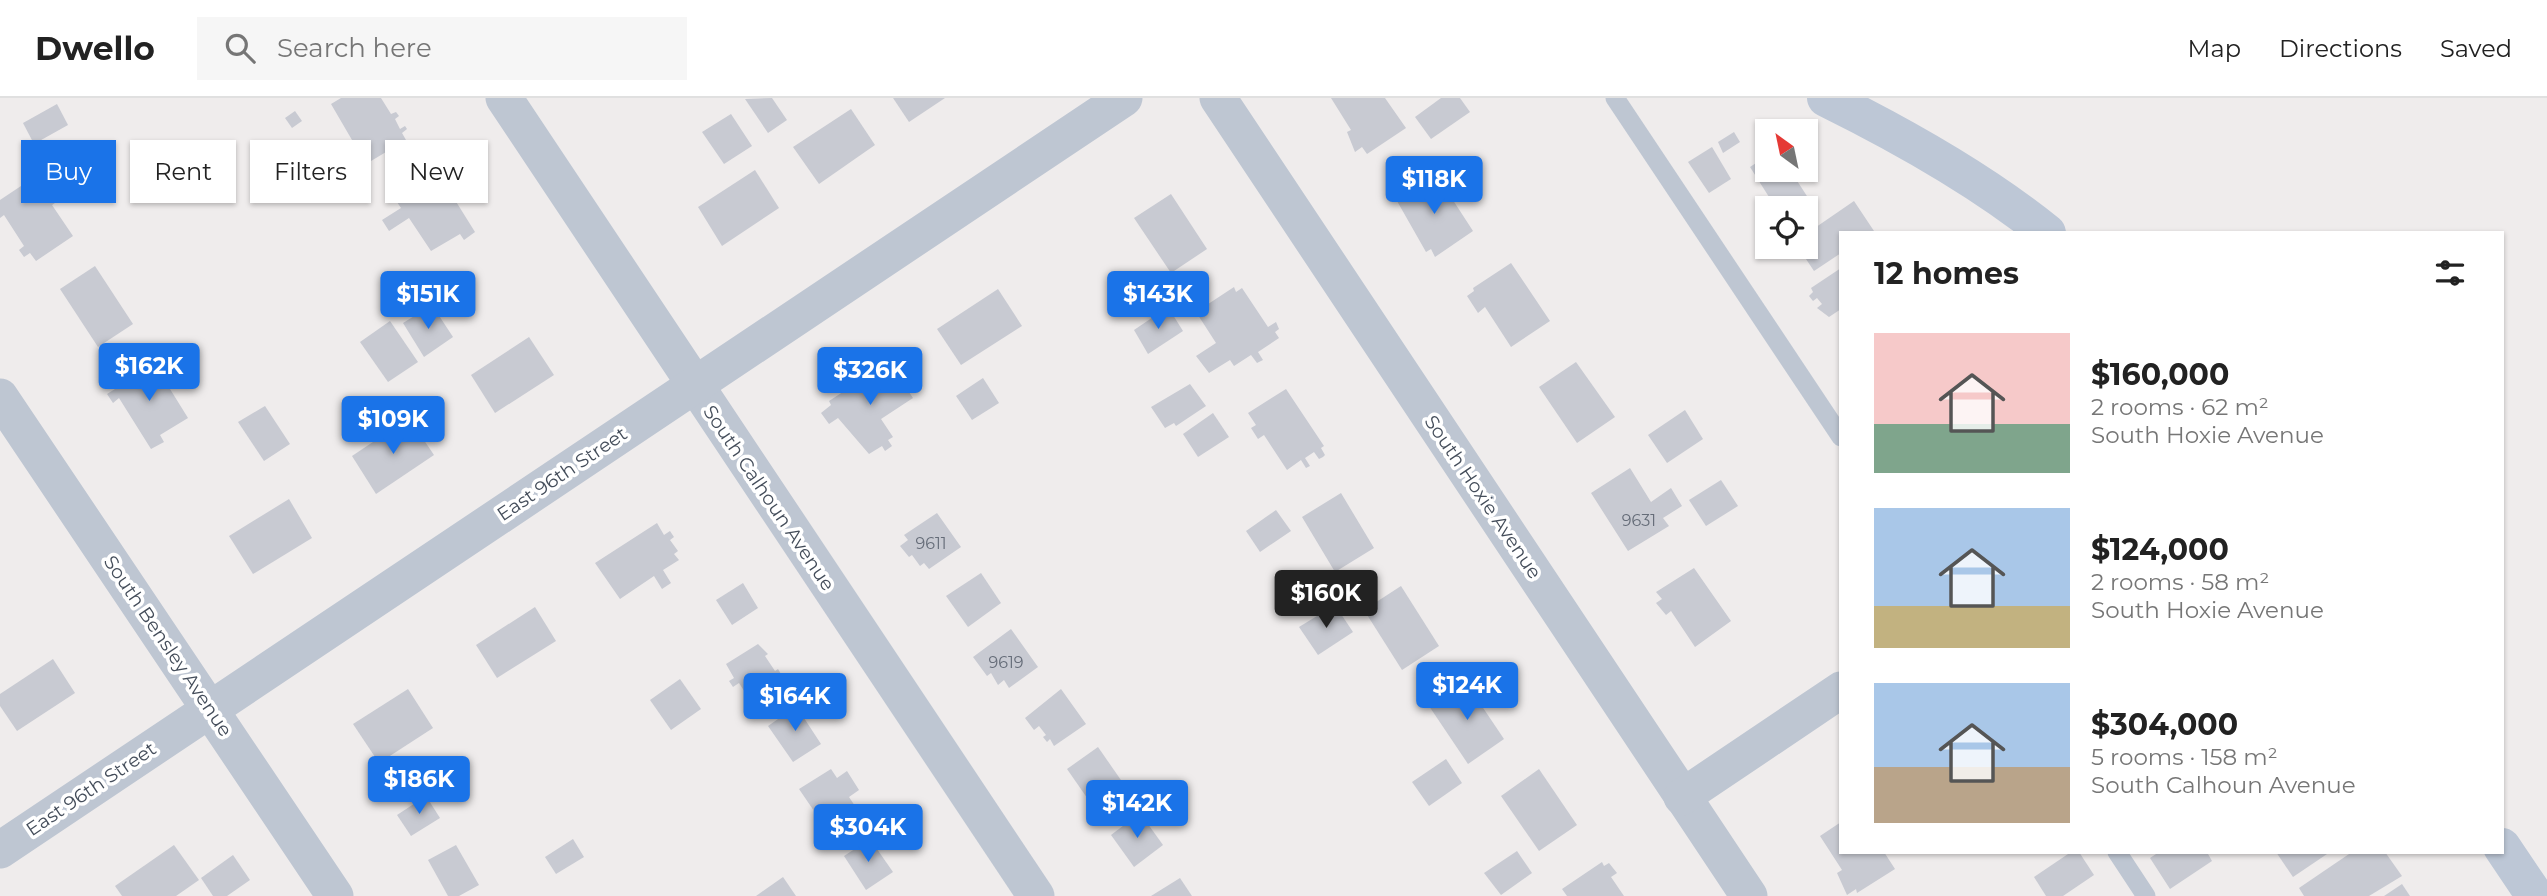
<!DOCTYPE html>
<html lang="en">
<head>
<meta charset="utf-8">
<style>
  body { margin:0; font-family:Montserrat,sans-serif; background:#f6f6f6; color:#222; height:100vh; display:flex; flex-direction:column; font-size:26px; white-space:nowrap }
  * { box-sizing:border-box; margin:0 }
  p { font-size:23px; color:#767676 }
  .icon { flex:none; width:38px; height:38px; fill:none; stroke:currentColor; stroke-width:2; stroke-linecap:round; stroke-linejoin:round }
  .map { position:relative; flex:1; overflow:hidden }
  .sheet { position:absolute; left:1839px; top:133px; width:665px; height:623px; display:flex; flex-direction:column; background:#fff; border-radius:0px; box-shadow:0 2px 5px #0004 }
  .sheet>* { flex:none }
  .banner { position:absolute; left:21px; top:42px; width:665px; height:63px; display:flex; gap:14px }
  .needle { width:46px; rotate:327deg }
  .tools { position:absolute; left:1755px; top:21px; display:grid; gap:14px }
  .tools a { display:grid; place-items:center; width:63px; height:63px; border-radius:0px; background:#fff; box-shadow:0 2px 5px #0004; font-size:35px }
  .price { position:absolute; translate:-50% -60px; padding:0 16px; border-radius:7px; background:#1a73e8; color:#fff; font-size:23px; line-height:46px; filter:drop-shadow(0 2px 4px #0008) }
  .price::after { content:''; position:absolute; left:50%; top:42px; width:21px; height:16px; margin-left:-10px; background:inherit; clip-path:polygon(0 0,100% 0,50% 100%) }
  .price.active { background:#222; color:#fff }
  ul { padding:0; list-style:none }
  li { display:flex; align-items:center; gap:21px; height:175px; padding:0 35px }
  li span { display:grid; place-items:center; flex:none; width:196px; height:140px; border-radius:0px; color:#555 }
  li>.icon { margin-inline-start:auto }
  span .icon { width:84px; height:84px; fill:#fffc; stroke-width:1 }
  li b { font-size:30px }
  h2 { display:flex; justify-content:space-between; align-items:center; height:84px; padding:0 35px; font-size:30px }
  .chip { padding:0 24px; border-radius:0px; background:#fff; box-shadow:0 2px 5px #0004; font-size:24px; line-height:63px }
  .chip.active { background:#1a73e8; color:#fff }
  header { display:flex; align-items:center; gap:42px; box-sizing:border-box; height:98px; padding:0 35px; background:#fff; border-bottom:2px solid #e0e0e0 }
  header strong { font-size:33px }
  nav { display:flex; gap:38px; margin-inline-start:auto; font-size:24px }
  .search { width:490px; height:63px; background:#f6f6f6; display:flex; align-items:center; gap:18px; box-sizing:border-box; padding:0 24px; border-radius:0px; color:#767676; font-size:26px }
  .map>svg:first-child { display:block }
  .building { fill:#c8cad2 }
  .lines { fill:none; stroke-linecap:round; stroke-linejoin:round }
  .service { stroke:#bec6d2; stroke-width:19 }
  .minor { stroke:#bec6d2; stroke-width:37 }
  .secondary { stroke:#bdc7d6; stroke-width:38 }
  .labels { text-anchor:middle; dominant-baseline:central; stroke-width:7; stroke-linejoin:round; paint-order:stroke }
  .number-label { font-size:16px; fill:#656c78 }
  .street-label { font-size:19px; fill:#444d5a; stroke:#fff }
</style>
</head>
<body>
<header>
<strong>Dwello</strong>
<div class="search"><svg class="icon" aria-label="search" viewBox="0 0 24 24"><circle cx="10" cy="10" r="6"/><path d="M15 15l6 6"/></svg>Search here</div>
<nav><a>Map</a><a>Directions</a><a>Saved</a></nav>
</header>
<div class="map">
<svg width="2547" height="798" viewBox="0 0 2547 798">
  <rect width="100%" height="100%" fill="#efecec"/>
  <g class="building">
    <polygon points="341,0 381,0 391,16 396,14 399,18 395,21 400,31 405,28 407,31 402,35 406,42 366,66 331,6"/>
    <polygon points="772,0 787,22 768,35 745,1"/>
    <polygon points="893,0 945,0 909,24"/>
    <polygon points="1331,0 1385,0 1406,30 1367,56 1362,49 1355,54 1347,34 1351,32"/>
    <polygon points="1441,0 1460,0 1470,14 1431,41 1415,19"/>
    <polygon points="57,6 68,27 34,46 23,25"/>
    <polygon points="851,11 875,47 819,86 793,49"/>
    <polygon points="295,13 302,23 292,30 285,20"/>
    <polygon points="731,16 752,48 724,66 702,34"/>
    <polygon points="1734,34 1740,44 1723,55 1718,44"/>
    <polygon points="1712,49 1731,81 1709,95 1688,64"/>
    <polygon points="1768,57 1768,72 1790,72 1818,115 1806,123 1806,110 1776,110 1750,69"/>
    <polygon points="75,65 86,84 52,107 73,138 36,163 30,155 24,159 19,152 24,148 4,117 0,120 0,102 33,80 40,89"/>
    <polygon points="434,71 437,76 443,72 450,83 445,86 475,134 464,142 460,136 431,153 409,120 389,133 382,122 401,110 393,98"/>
    <polygon points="755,72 779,110 722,148 698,109"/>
    <polygon points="1436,76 1473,133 1435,159 1431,151 1426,154 1397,103"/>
    <polygon points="1171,96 1207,151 1171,175 1134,120"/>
    <polygon points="1854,103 1874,133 1841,135 1841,155 1814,173 1798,149 1806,149 1806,136"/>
    <polygon points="1511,165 1550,223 1511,249 1485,209 1478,215 1467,198 1474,193 1473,190"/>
    <polygon points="95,168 133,226 98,249 60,191"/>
    <polygon points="1841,170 1841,211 1829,219 1817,210 1822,206 1817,200 1813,203 1809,198 1813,194 1811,190"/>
    <polygon points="1234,189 1236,194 1242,190 1268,229 1276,224 1279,231 1275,234 1279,240 1258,254 1263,262 1257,265 1251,257 1234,268 1230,262 1209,275 1196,258 1216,245 1196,214"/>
    <polygon points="998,191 1022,228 961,267 937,231"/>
    <polygon points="432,207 453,239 424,259 403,225"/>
    <polygon points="1168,209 1183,233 1148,256 1134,232"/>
    <polygon points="390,223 418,264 388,284 360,244"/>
    <polygon points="529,239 554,277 495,315 471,277"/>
    <polygon points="152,262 188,320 160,337 164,344 151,351 119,300 113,305 107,296 115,291 112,287"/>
    <polygon points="889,264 913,300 881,321 893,339 888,342 892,348 885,353 882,348 869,356 838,320 829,326 821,315 831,307 829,303"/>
    <polygon points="1576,264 1615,319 1577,345 1539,289"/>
    <polygon points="983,280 999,305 972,322 956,298"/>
    <polygon points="1190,286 1206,308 1176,328 1174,325 1165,330 1151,309"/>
    <polygon points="1286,291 1324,348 1321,350 1325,357 1323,359 1319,361 1314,354 1305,360 1310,368 1306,370 1301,362 1287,372 1264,337 1258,341 1251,330 1256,327 1248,315"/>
    <polygon points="265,308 290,346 264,363 238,324"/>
    <polygon points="1685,312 1703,341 1667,365 1648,337"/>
    <polygon points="1213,315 1229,339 1198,359 1183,336"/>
    <polygon points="409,320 434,357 376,396 352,358"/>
    <polygon points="1630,370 1651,404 1671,390 1682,408 1663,420 1669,428 1628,453 1591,395"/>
    <polygon points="1721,382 1738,408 1706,428 1689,402"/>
    <polygon points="1341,395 1374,450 1335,474 1302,419"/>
    <polygon points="289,401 312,440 253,476 229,438"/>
    <polygon points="1276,412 1291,433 1260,454 1246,433"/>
    <polygon points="937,415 961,449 929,471 924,465 920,468 912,457 909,459 900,448 908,442 904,437"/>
    <polygon points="657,425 664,437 670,433 674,439 670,442 678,453 674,456 679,462 663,472 671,485 662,491 654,478 620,501 595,465"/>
    <polygon points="1694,470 1731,523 1695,549 1671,513 1666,517 1656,505 1662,501 1656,494"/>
    <polygon points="981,475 1001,505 968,529 946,498"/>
    <polygon points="743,485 758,510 732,527 716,502"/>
    <polygon points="1401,488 1439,548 1402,572 1364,512"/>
    <polygon points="1335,507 1353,534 1318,557 1299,529"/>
    <polygon points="535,509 556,543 497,580 476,547"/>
    <polygon points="1011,531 1038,569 1009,590 1004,582 998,587 991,575 987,578 973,559"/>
    <polygon points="758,546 768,556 765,558 775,573 778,571 781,576 776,579 780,584 750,602 739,585 733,589 729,583 734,580 726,566"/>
    <polygon points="53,561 75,595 17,633 0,608 0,596"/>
    <polygon points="680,581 701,611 671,632 650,602"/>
    <polygon points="1465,583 1504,641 1468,666 1429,608"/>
    <polygon points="408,591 433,630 379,665 353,626"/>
    <polygon points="1061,591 1086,626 1054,648 1050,641 1047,644 1043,639 1046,637 1039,628 1034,632 1025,620"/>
    <polygon points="804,603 811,614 804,620 821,646 793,664 768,628"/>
    <polygon points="1098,649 1123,685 1092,707 1067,671"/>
    <polygon points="1446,661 1462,685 1429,708 1412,684"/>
    <polygon points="831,671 837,680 847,673 859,692 849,699 857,711 827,732 799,691"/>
    <polygon points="1539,671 1577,727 1539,753 1501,698"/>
    <polygon points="426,698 440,720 411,738 397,717"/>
    <polygon points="1140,715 1163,747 1134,769 1111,737"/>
    <polygon points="1841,724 1841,754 1884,754 1895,771 1857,795 1856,791 1847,797 1837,775 1842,772 1820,738"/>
    <polygon points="573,741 584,759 556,776 545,759"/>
    <polygon points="870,741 893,774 866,792 844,758"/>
    <polygon points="174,747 199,782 176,798 122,798 115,788"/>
    <polygon points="456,747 479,787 459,798 448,798 428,762"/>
    <polygon points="1517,753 1532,775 1501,797 1484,775"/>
    <polygon points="2071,754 2079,754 2094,777 2063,798 2046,798 2034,779"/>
    <polygon points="2159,754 2212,754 2208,756 2212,763 2170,791 2150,760"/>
    <polygon points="2276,754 2330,754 2293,779"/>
    <polygon points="2352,754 2385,754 2402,778 2369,798 2304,798 2299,790"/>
    <polygon points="233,757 250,782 227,798 213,798 201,780"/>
    <polygon points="1602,764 1604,768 1609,765 1617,775 1611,779 1624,798 1567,798 1562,791"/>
    <polygon points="783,779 796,798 756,798"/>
    <polygon points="1180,780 1192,798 1151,798"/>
    <polygon points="2402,786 2410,798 2384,798"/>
  </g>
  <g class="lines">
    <g class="service">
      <polyline points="1615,0 1841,339"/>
      <polyline points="2117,754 2146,798"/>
    </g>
    <g class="minor">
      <polyline points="504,0 1036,798"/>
      <polyline points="1218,0 1749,798"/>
      <polyline points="0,299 335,798"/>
      <polyline points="1682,699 1841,592"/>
      <polyline points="0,752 1124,0"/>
    </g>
    <g class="secondary">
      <path d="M1826 0C1903 38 1980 81 2047 135"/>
      <polyline points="2502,749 2535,798"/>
    </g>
  </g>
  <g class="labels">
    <g class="number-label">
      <text x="1639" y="422">9631</text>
      <text x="931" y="445">9611</text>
      <text x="1006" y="564">9619</text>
    </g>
    <g class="street-label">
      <text transform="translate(562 376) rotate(-34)">East 96th Street</text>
      <text transform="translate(1483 399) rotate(56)">South Hoxie Avenue</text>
      <text transform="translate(769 400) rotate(56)">South Calhoun Avenue</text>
      <text transform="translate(168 548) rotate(56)">South Bensley Avenue</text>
      <text transform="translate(91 691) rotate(-34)">East 96th Street</text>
    </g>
  </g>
</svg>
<div class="tools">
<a><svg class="needle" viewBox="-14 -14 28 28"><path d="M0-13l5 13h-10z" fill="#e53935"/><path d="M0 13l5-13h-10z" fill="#767676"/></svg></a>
<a><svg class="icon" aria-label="locate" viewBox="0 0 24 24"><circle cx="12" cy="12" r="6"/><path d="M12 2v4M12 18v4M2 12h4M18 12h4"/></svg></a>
</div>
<b class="price" style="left:1434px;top:118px">$118K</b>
<b class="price" style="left:428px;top:233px">$151K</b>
<b class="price" style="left:1158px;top:233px">$143K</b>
<b class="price" style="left:149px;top:305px">$162K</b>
<b class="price" style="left:870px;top:309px">$326K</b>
<b class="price" style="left:393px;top:358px">$109K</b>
<b class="price active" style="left:1326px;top:532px">$160K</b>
<b class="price" style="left:1467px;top:624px">$124K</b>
<b class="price" style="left:795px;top:635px">$164K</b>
<b class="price" style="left:419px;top:718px">$186K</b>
<b class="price" style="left:1137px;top:742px">$142K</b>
<b class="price" style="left:868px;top:766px">$304K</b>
<div class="banner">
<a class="chip active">Buy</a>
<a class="chip">Rent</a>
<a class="chip">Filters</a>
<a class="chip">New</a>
</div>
<section class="sheet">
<h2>12 homes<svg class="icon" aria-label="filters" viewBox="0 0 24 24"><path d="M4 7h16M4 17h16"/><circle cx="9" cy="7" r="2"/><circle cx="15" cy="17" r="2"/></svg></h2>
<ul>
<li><span style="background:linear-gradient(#f6c9c9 65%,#7fa58c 0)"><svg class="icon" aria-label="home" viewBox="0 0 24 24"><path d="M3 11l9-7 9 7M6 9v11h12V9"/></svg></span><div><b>$160,000</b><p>2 rooms · 62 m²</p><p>South Hoxie Avenue</p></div></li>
<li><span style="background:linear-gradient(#a9c7e8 70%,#c2b280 0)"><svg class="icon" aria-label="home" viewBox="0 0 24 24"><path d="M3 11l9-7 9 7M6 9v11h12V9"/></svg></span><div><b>$124,000</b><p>2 rooms · 58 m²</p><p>South Hoxie Avenue</p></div></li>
<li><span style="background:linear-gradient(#a9c7e8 60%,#b9a48a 0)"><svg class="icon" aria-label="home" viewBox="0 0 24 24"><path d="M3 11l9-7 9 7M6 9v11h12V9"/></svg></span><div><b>$304,000</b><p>5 rooms · 158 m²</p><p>South Calhoun Avenue</p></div></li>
</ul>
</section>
</div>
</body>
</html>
